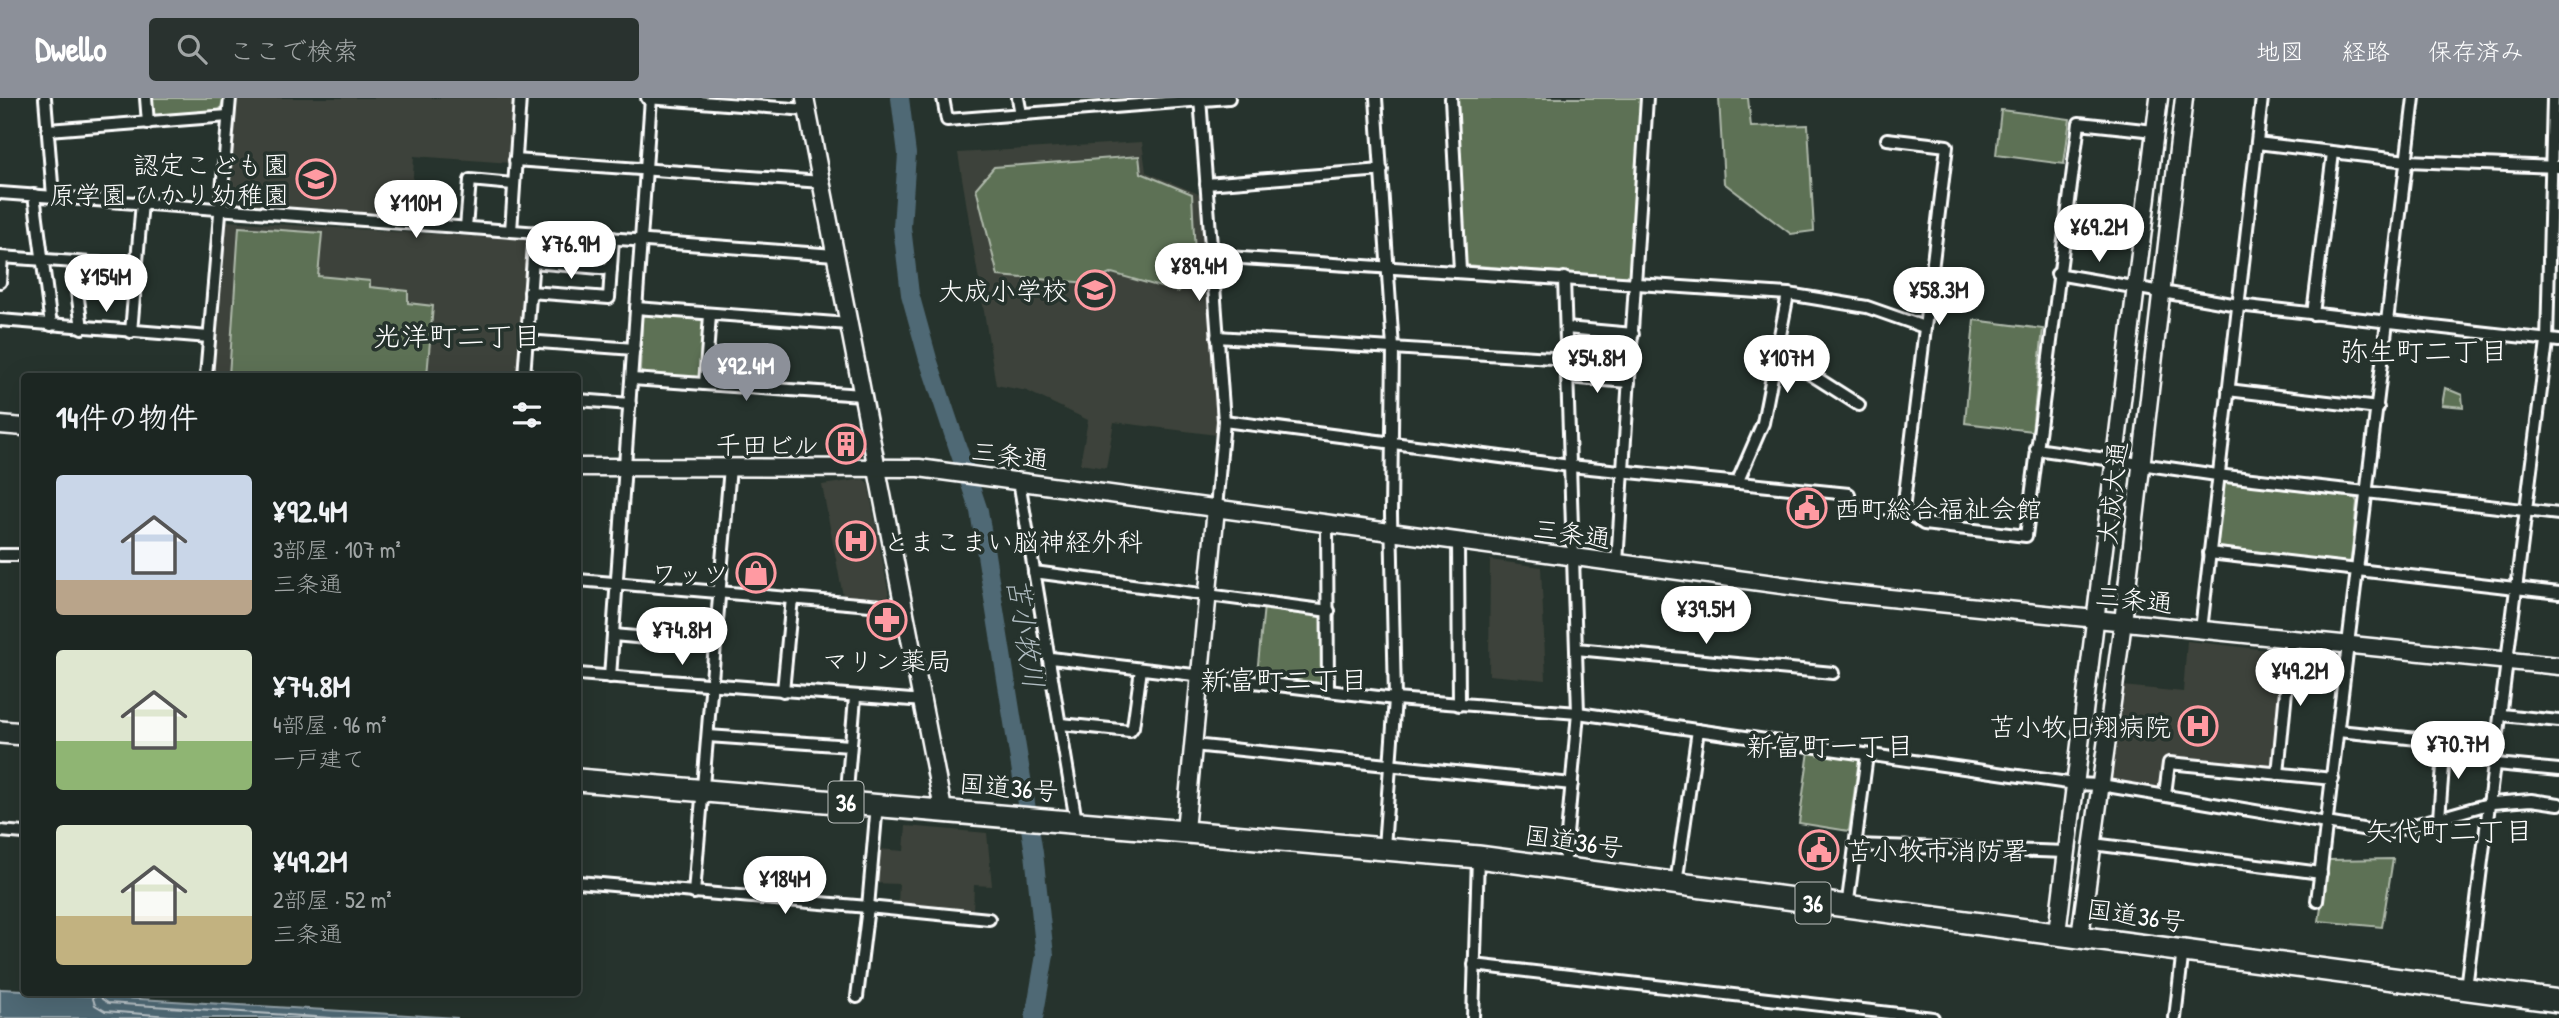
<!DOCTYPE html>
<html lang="ja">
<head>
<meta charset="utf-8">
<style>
  body { margin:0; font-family:"Patrick Hand","Klee One",sans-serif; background:#29322f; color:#f1f3f6; height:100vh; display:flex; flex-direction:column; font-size:26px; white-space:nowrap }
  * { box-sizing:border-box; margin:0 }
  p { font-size:23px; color:#a0a5a5 }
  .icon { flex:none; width:38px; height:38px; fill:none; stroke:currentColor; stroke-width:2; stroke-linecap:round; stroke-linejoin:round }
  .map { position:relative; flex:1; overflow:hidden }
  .panel { position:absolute; left:21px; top:275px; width:560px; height:623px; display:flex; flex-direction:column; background:#1c2622; border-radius:7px; box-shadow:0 7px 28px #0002,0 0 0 2px #3a4340 }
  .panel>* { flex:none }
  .price { position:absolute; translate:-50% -60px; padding:0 16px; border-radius:24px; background:#fff; color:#222; font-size:23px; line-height:46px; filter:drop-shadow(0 2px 4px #0008) }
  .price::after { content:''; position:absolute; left:50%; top:42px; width:21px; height:16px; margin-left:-10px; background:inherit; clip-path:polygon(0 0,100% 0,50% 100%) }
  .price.active { background:#8c9099; color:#fff }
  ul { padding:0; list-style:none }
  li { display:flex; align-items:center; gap:21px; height:175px; padding:0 35px }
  li span { display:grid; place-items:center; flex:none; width:196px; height:140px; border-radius:7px; color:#555 }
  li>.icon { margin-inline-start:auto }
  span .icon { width:84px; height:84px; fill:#fffc; stroke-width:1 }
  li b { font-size:30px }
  h2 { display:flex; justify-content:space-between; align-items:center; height:84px; padding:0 35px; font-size:30px }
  header { display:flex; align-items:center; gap:42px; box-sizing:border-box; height:98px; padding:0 35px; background:#8c9099; color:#fff }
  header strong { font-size:33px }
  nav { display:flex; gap:38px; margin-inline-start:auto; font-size:24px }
  .search { width:490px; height:63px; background:#29322f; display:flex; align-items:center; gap:18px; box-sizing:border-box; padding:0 24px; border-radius:7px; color:#a0a5a5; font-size:26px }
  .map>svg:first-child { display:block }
  .built { fill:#3d433a }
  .green { fill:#5d7154; stroke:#aeb8aa; stroke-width:2 }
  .water { fill:#506975; stroke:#96a5ac; stroke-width:2 }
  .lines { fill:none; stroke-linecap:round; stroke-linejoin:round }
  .shore { stroke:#b9c3c8; stroke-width:2 }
  .river { stroke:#506975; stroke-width:18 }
  .street-casing { stroke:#fff; stroke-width:16 }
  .secondary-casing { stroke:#fff; stroke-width:21 }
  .highway-casing { stroke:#fff; stroke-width:26 }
  .street { stroke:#26332d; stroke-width:10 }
  .secondary { stroke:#26332d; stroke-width:16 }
  .highway { stroke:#26332d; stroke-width:21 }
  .labels { text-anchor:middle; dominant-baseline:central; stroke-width:7; stroke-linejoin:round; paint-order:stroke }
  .shield { fill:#26332d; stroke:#bec2c0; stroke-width:2 }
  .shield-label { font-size:24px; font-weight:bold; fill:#fff }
  .poi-label { font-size:26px; fill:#fff; stroke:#26332d; text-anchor:end }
  .street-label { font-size:26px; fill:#fff; stroke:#26332d }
  .neighbourhood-label { font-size:28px; fill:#fff; stroke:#26332d }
  .water-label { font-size:28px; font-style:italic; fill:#b0bcc1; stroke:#26332d }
</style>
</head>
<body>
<header>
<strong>Dwello</strong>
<div class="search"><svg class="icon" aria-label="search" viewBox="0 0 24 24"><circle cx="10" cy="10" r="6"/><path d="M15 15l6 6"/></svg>ここで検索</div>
<nav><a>地図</a><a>経路</a><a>保存済み</a></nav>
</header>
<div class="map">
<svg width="2559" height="920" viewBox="0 0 2559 920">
  <rect width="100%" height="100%" fill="#26332d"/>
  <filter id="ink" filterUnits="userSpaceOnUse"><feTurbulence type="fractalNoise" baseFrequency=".0143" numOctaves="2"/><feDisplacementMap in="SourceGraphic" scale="14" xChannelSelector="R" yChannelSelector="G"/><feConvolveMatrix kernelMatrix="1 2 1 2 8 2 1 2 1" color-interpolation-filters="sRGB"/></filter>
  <g filter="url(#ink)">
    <g class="built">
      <polygon points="233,0 515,0 511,65 414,58 411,119 225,103"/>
      <polygon points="1142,44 1146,74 1201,97 1219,324 1217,337 1114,324 1106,370 1080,366 1088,322 1027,293 996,287 958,55"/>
      <polygon points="226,123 528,142 518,278 214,278"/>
      <polygon points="863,381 868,385 890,503 843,498 822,387"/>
      <polygon points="1490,462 1541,469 1546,582 1489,577"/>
      <polygon points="2187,543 2285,554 2273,672 2167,661 2163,691 2111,684 2122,588 2183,594"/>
      <polygon points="906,728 987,735 992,788 974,787 973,814 898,807 899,786 874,785 878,751 904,753"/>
    </g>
    <g class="green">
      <polygon points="149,0 224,0 220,12 151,18"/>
      <polygon points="1457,0 1642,0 1631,175 1626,179 1465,167"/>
      <polygon points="1719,0 1748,0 1751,29 1808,27 1814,133 1791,136 1724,85"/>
      <polygon points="2001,12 2070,21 2064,66 1996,57"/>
      <polygon points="1139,58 1141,75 1192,96 1196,177 1178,194 1112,175 1090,185 998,178 976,90 994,69"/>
      <polygon points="239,129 322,135 318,178 370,183 370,189 408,193 408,205 433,208 427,278 229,278"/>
      <polygon points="645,216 706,222 701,282 644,277 640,273 642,219"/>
      <polygon points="1974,222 2043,231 2032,333 1965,325"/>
      <polygon points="2445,290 2462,297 2463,309 2442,307"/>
      <polygon points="2227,384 2355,400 2357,404 2351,462 2348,465 2218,449 2216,446 2222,387"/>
      <polygon points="1264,508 1323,519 1324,584 1321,588 1263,581 1257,576"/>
      <polygon points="1809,653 1859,661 1849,733 1799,725"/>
      <polygon points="2393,761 2382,829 2319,823 2328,762"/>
    </g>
    <polygon class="water" points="0,891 24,892 24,894 458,920 0,920"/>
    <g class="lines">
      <g class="shore">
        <polyline points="91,894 95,907 105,913 195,920"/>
        <polyline points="100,894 102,901 108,905 331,920"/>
      </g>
      <polyline class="river" points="900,0 907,56 902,129 910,196 928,261 979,413 1034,755 1045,857 1034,920"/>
      <g class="street-casing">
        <g id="street">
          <polyline points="45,0 53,98"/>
          <polyline points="146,0 148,25"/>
          <polyline points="647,0 807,12"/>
          <polyline points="943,0 947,22 1229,0"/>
          <polyline points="1018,0 1021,16"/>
          <polyline points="1200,0 1224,323 1216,410"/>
          <polyline points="1376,0 1393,250 1391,416 1395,601 1384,749"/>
          <polyline points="1451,0 1460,173"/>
          <polyline points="48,32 228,18"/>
          <polyline points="2257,45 2407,63 2559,69"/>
          <polyline points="515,62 822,84"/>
          <polyline points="1206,86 1382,72"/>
          <polyline points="0,95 835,157"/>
          <polyline points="34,97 51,227"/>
          <polyline points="466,129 470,82 513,86"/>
          <polyline points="511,133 520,0"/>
          <polyline points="1211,158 1788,196 1867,209 1924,229"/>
          <polyline points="0,159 137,168"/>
          <polyline points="73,164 82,230"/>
          <polyline points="533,164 611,171"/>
          <polyline points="2057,176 2238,207 2559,243"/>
          <polyline points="0,184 2,160"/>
          <polyline points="530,194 609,200 613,140"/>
          <polyline points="636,210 849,226"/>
          <polyline points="2313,216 2333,55"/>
          <polyline points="0,222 209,239"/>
          <polyline points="1566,230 1633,236"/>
          <polyline points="131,234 142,104"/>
          <polyline points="1217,239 1567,261"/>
          <polyline points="526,243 634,251"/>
          <polyline points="1779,256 1859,307"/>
          <polyline points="206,278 230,0"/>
          <polyline points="524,278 535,134"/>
          <polyline points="1567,279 1629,284"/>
          <polyline points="632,281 862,297"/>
          <polyline points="705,286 710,217"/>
          <polyline points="2228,292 2378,310"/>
          <polyline points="578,302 630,306"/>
          <polyline points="1224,323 1570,368 1849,396"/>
          <polyline points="2036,351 2217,377 2559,416"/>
          <polyline points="1019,383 1076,723"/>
          <polyline points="1737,385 1763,325 1788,196"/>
          <polyline points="1848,407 1903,412 1947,48 1887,41"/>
          <polyline points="1903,412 1924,426 2026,438 2079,25 2154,33"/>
          <polyline points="1327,425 1328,593"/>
          <polyline points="1458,443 1459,607"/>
          <polyline points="2209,455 2559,495"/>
          <polyline points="0,457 24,457"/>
          <polyline points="1617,465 1647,0"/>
          <polyline points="1034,474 1329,513"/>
          <polyline points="578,482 905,510"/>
          <polyline points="2201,532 2262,0"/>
          <polyline points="613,537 714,546"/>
          <polyline points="1576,551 1833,575"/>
          <polyline points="1051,560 1395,601 1578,615 2075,686 2101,687 2386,735 2492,705 2531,702 2559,706"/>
          <polyline points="578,576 924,603"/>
          <polyline points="610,579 651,0"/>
          <polyline points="783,593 792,500"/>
          <polyline points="2502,617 2559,623"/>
          <polyline points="1061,626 1130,633 1133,629 1141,571"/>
          <polyline points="2338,633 2498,649"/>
          <polyline points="708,638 850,648"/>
          <polyline points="1193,647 1572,686"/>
          <polyline points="2496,666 2559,672"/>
          <polyline points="2278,676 2291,541"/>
          <polyline points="2165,696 2169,665 2333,681"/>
          <polyline points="846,704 855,600"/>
          <polyline points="2439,720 2445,643"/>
          <polyline points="0,733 24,735"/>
          <polyline points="2093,746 2321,775"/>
          <polyline points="1855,747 2067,754"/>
          <polyline points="1564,770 1578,615 1564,180"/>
          <polyline points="578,784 868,809 877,706"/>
          <polyline points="1676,786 1698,632"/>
          <polyline points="694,795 730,369"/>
          <polyline points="2317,803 2414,0"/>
          <polyline points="1847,810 1867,657"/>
          <polyline points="1474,867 1933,920"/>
          <polyline points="2466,890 2547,244 2553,0"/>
          <polyline points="857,899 868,809 989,821"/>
          <polyline points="1473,920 1478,759"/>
          <polyline points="2175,920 2183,851"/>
        </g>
      </g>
      <g class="secondary-casing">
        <g id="secondary">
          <polyline points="805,0 943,711"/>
          <polyline points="0,327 24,329"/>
          <polyline points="578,369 919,370 1840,495 2559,568"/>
          <polyline points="1185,732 1216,410"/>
          <polyline points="2057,835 2159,0"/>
          <polyline points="2080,838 2123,524 2184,0"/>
        </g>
      </g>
      <g class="highway-casing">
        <g id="highway">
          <polyline points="0,634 24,636"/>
          <polyline points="578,682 1478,759 2559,903"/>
        </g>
      </g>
      <use href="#street" class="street"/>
      <use href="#secondary" class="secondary"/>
      <use href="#highway" class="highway"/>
    </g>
  </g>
  <defs>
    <g id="school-ring" transform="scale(2.0125)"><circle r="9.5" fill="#26332d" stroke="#ff9aa2" stroke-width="1.5"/><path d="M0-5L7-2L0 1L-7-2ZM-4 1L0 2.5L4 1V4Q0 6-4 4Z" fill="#ff9aa2"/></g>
    <g id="building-ring" transform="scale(2.0125)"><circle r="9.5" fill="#26332d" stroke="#ff9aa2" stroke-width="1.5"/><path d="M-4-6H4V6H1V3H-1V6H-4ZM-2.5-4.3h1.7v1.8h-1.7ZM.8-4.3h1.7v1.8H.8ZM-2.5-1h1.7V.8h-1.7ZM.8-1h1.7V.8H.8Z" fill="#ff9aa2"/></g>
    <g id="civic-ring" transform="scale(2.0125)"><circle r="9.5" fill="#26332d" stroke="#ff9aa2" stroke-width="1.5"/><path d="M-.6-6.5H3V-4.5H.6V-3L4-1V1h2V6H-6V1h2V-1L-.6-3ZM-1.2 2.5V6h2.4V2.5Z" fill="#ff9aa2"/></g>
    <g id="hospital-ring" transform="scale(2.0125)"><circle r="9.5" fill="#26332d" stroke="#ff9aa2" stroke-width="1.5"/><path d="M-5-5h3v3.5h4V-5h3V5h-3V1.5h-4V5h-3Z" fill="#ff9aa2"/></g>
    <g id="shop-ring" transform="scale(2.0125)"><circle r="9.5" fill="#26332d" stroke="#ff9aa2" stroke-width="1.5"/><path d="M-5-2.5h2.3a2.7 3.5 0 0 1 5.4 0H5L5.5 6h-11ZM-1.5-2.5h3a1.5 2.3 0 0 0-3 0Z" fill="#ff9aa2"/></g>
    <g id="pharmacy-ring" transform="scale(2.0125)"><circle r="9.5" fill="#26332d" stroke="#ff9aa2" stroke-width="1.5"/><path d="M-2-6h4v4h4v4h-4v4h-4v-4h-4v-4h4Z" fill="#ff9aa2"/></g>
  </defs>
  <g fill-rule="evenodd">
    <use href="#school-ring" x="316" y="81"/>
    <use href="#school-ring" x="1095" y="192"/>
    <use href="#building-ring" x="846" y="346"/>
    <use href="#civic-ring" x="1807" y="410"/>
    <use href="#hospital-ring" x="856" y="443"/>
    <use href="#shop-ring" x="756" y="475"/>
    <use href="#pharmacy-ring" x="887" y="522"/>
    <use href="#hospital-ring" x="2198" y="628"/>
    <use href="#civic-ring" x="1819" y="752"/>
  </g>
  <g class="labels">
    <g class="shield">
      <rect x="828.5" y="683.5" width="35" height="41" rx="5"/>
      <rect x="1795.5" y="784.5" width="35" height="41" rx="5"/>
    </g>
    <g class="shield-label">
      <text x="846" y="704">36</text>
      <text x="1813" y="805">36</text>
    </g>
    <g class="poi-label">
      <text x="289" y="66">認定こども園<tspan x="289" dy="30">原学園 ひかり幼稚園</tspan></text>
      <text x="1068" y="192">大成小学校</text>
      <text x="819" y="346">千田ビル</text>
      <text x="1834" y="410" text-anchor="start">西町総合福祉会館</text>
      <text x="883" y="443" text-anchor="start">とまこまい脳神経外科</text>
      <text x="729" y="475">ワッツ</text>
      <text x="887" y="562" text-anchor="middle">マリン薬局</text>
      <text x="2171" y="628">苫小牧日翔病院</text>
      <text x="1846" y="752" text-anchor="start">苫小牧市消防署</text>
    </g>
    <g class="street-label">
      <text transform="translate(1010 357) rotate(7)">三条通</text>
      <text transform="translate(2112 395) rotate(-84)">大成大通</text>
      <text transform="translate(1572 435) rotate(8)">三条通</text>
      <text transform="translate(2134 501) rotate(6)">三条通</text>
      <text transform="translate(1009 689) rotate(5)">国道36号</text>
      <text transform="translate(1574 743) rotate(8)">国道36号</text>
      <text transform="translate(2136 817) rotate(8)">国道36号</text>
    </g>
    <g class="neighbourhood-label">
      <text x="457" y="238">光洋町二丁目</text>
      <text x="2424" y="253">弥生町二丁目</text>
      <text x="1284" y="582">新富町二丁目</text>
      <text x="1830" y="648">新富町一丁目</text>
      <text x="2449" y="733">矢代町二丁目</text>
    </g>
    <g class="water-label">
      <text transform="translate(1026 535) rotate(81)">苫小牧川</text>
    </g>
  </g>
</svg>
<b class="price" style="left:416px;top:142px">¥110M</b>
<b class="price" style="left:2099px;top:166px">¥69.2M</b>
<b class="price" style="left:571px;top:183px">¥76.9M</b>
<b class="price" style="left:1199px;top:205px">¥89.4M</b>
<b class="price" style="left:106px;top:216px">¥154M</b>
<b class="price" style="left:1939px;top:229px">¥58.3M</b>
<b class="price" style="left:1597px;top:297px">¥54.8M</b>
<b class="price" style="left:1787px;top:297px">¥107M</b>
<b class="price active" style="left:746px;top:305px">¥92.4M</b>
<b class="price" style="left:1706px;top:548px">¥39.5M</b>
<b class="price" style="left:682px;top:569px">¥74.8M</b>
<b class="price" style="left:2300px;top:610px">¥49.2M</b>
<b class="price" style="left:2458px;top:683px">¥70.7M</b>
<b class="price" style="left:785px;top:818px">¥184M</b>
<section class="panel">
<h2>14件の物件<svg class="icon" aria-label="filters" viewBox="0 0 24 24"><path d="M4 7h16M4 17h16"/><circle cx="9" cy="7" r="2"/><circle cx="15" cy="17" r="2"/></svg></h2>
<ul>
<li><span style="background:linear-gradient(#c9d6e8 75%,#b9a48a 0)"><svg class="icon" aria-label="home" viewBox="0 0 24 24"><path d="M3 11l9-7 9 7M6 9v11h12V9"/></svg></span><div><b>¥92.4M</b><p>3部屋 · 107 m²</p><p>三条通</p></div></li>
<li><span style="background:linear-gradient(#dfe7d0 65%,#8fb573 0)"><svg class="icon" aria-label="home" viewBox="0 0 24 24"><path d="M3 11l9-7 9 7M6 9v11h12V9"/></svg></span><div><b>¥74.8M</b><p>4部屋 · 96 m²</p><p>一戸建て</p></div></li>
<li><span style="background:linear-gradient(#dfe7d0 65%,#c2b280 0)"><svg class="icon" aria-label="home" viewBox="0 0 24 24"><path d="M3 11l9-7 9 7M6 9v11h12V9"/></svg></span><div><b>¥49.2M</b><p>2部屋 · 52 m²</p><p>三条通</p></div></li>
</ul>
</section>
</div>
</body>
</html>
